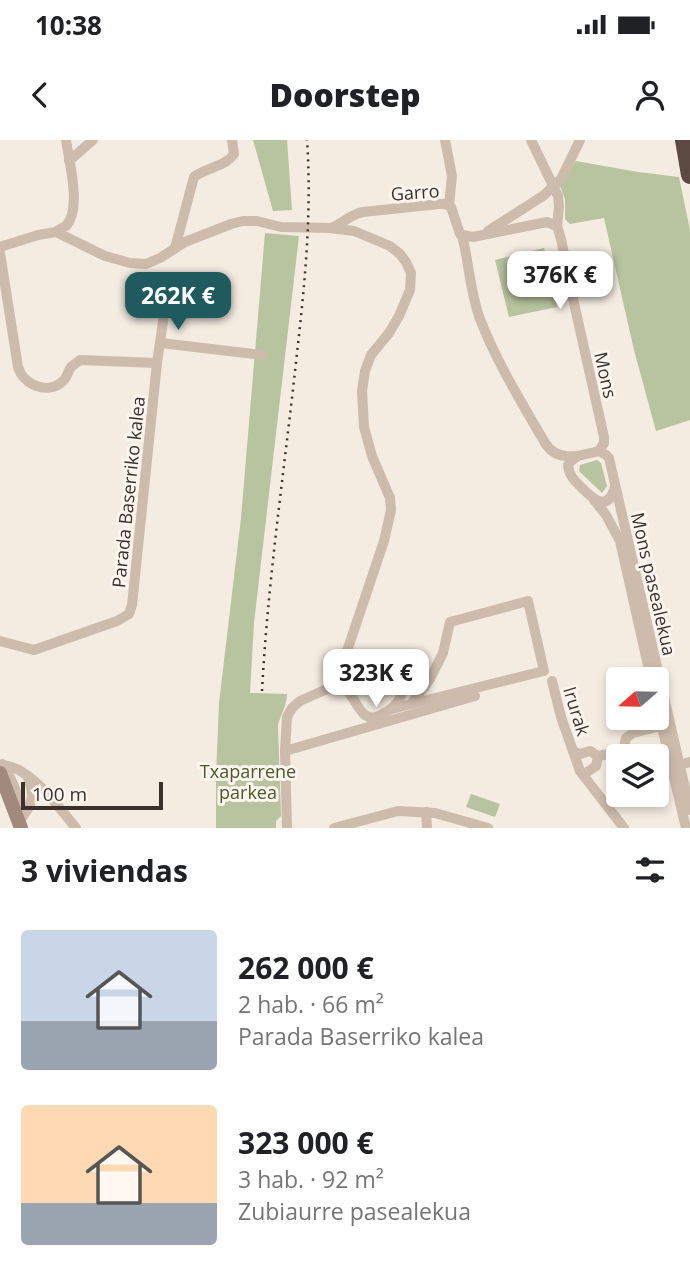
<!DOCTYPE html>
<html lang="es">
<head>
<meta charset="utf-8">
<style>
  body { margin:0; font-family:"Open Sans",sans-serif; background:#f2f2f2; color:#202124; height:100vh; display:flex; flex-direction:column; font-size:26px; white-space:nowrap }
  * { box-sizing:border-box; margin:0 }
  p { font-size:23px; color:#757577 }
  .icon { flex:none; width:38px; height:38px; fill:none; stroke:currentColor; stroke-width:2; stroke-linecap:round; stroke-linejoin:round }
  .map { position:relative; height:688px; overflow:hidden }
  .sheet { display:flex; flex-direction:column; background:#fff; flex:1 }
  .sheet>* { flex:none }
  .needle { width:46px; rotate:250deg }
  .buttons { position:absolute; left:606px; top:527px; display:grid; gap:14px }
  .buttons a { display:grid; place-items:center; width:63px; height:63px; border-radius:7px; background:#fff; box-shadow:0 4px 10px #0003; font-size:35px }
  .scale { position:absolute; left:21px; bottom:18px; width:142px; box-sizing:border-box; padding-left:7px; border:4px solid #3b302b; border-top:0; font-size:19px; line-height:24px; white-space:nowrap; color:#3b302b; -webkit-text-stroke:5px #fbf5ee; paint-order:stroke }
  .price { position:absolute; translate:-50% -60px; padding:0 16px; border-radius:14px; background:#fff; color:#222; font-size:23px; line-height:46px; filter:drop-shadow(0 2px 4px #0008) }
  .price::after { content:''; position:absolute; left:50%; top:42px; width:21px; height:16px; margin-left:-10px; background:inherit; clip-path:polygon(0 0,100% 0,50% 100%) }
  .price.current { background:#1f5a5e; color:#fff }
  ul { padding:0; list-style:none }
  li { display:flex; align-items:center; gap:21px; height:175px; padding:0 21px }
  li span { display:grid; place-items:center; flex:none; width:196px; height:140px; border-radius:7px; color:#555 }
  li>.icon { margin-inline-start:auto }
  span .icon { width:84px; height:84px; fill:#fffc; stroke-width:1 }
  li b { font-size:30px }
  h2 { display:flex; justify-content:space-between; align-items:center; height:84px; padding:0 21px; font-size:30px }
  .status { display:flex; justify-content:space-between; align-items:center; height:49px; padding:0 35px; background:#fff; direction:ltr }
  .status svg { height:19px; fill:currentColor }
  header { display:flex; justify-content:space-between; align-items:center; height:91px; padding:0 21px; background:#fff; font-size:32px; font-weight:800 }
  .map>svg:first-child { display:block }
  .green { fill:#b8c4a0 }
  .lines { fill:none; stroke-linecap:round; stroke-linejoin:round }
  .minor { stroke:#cdbbac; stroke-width:10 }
  .secondary { stroke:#a18a7d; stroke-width:14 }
  .motorway { stroke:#5c4a42; stroke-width:18 }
  .rail { stroke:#3b302b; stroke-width:2.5; stroke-dasharray:2 5; stroke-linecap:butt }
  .labels { text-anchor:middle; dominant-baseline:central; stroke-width:6; stroke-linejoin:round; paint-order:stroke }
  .street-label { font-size:18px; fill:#3b302b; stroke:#fbf5ee }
  .park-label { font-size:18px; fill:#4a5a2e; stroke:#fbf5ee }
</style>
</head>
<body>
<div class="status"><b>10:38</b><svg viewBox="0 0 49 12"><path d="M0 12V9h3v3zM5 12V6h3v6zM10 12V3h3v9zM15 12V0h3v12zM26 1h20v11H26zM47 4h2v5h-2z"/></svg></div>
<header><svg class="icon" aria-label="back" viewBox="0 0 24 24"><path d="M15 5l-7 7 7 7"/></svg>Doorstep<svg class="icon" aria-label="person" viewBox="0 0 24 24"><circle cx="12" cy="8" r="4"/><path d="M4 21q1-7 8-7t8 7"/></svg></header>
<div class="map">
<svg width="690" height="688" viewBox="0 0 690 688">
  <rect width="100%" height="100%" fill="#f4ebe1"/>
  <g class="green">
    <polygon points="253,0 287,0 292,70 273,71"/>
    <polygon points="576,21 638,32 679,37 690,90 690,280 656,291 634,210 604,78 570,84 565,79 565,59 560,46"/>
    <path d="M265 93 299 96 254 483 250 553 287 554C287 565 281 574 278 585L281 676 276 681V688H216V636L219 563 241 378Z"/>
    <polygon points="544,108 557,167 509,177 495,120"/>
    <polygon points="597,320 601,323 607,346 602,353 579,331 580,325"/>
    <polygon points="471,654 500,664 495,677 466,667"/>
  </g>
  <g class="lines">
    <g class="minor">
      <polyline points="445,0 452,36 449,65"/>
      <polyline points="531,0 558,56 559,67 557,86"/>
      <polyline points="69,21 93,0"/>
      <path d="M331 88C342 84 351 74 363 72L439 64H445L451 67 460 94 462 95C469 123 470 152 480 179 497 223 522 263 545 303 558 323 579 316 599 311L606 315 609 318 690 670"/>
      <polyline points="488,91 543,56 561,39 580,0"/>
      <path d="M56 92C57 91 65 86 66 86 82 69 69 21 66 0"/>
      <polyline points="462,95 473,97 547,82 557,86 561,99 574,163 604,297 604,303 599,311"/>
      <polyline points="0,107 38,95 56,92 105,116 130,123 146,124 160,118 185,102 231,84 243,81 257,81 281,87 330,88 354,91 390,106 400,114 406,122 411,133 410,150 399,176 389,193 371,215 365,231 362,251 364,287 372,316 390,358 391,370 384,401 341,529 327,549 300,561 292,568 287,577 285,611 287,688"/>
      <path d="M175 108 194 37C207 27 225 27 234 14L232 0"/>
      <path d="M0 113 18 227C23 244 47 256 63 241 67 238 68 231 71 227 72 226 79 221 80 220L157 223"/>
      <polyline points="161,203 262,215"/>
      <path d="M578 316 571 321 568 325C569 336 575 341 583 349 595 361 608 371 615 347"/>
      <polyline points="594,360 606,375 620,401 651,539"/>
      <polyline points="0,501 34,510 117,481 129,474 132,465 157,223 165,168 178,152"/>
      <polyline points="552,541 561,577 580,631 624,688"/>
      <path d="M327 549 345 548C353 555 357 569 365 575 371 579 376 578 381 575 400 566 408 549 403 529"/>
      <polyline points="656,562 686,688"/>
      <polyline points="392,569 411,564 544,531 528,461 450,482 443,513 430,539 411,564"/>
      <polyline points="285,611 475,556"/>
      <polyline points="573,611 580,614 590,611 598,616 623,611 626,598 633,593 661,586"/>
      <polyline points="656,621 669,618"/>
      <path d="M2 624C13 640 21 658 19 678"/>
      <path d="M0 625C30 625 58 667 76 688"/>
      <polyline points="679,625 690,622"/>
      <polyline points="583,635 596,626 598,616"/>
      <polyline points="426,672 427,688"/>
      <path d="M19 681C31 668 36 655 28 638"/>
      <polyline points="334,688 398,671 435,673 488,688"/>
    </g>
    <polyline class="secondary" points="0,633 21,688"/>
    <polyline class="motorway" points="684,0 690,35"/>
    <path class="rail" d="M262 551C268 438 285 326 297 213 305 143 312 70 307 0"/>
  </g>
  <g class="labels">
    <g class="street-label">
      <text transform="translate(415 52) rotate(-4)">Garro</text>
      <text transform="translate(606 235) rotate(77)">Mons</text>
      <text transform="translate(128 352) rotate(-84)">Parada Baserriko kalea</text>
      <text transform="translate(654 444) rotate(77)">Mons pasealekua</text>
      <text transform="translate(577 571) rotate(73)">Irurak</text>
    </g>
    <g class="park-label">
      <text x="248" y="631">Txaparrene<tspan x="248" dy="21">parkea</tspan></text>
    </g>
  </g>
</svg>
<div class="buttons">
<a><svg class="needle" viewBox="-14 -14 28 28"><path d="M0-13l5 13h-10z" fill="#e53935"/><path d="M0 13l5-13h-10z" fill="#757577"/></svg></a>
<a><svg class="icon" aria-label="layers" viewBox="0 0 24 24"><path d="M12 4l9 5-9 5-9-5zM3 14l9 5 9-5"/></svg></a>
</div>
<div class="scale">100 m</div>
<b class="price" style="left:560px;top:171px">376K €</b>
<b class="price current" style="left:178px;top:192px">262K €</b>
<b class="price" style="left:376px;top:569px">323K €</b>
</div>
<section class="sheet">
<h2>3 viviendas<svg class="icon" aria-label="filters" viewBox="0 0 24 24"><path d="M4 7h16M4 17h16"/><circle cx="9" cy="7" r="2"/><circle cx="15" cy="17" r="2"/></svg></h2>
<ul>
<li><span style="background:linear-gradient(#c9d6e8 65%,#9aa5b1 0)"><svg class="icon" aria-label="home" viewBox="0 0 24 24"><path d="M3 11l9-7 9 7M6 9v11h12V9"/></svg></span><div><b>262 000 €</b><p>2 hab. · 66 m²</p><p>Parada Baserriko kalea</p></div></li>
<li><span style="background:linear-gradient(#ffd9b3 70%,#9aa5b1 0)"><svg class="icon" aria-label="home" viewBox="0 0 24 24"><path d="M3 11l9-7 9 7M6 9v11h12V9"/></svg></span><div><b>323 000 €</b><p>3 hab. · 92 m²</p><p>Zubiaurre pasealekua</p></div></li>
</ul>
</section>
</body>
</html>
